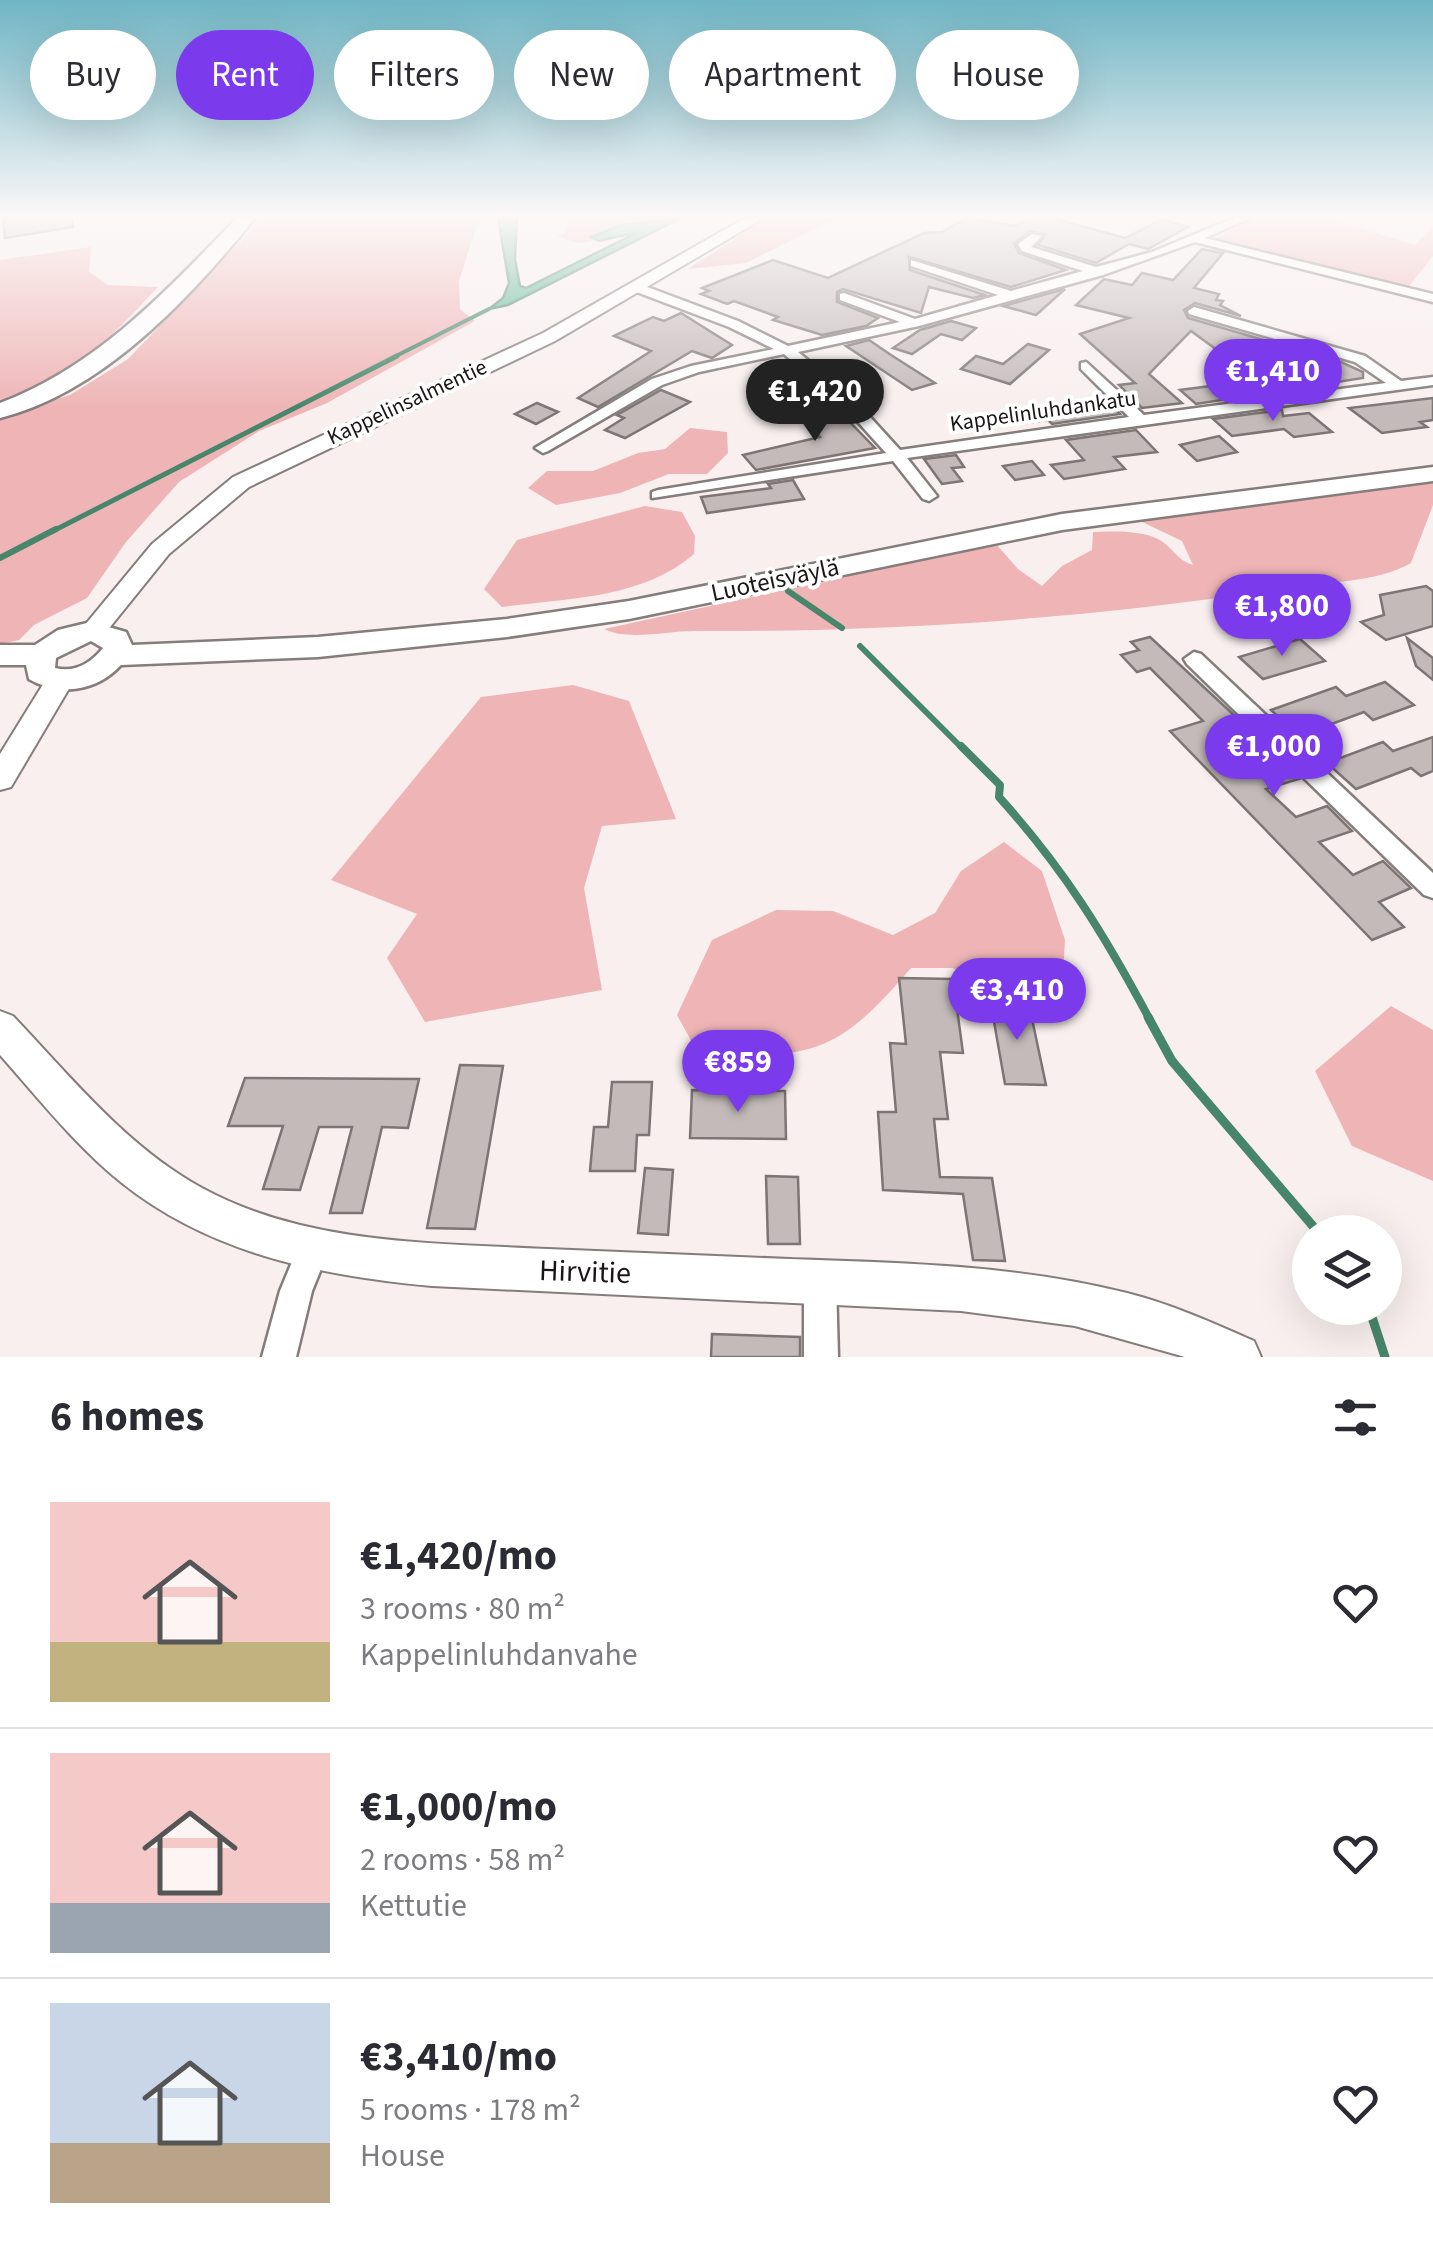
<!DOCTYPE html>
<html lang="en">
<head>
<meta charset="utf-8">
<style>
  body { margin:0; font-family:"Source Sans 3",sans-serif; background:#f2f2f3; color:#2b2b33; height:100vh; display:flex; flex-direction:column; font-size:38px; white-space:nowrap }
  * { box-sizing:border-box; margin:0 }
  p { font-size:32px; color:#7c7c81 }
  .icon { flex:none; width:55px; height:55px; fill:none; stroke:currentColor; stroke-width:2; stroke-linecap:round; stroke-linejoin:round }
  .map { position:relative; height:1357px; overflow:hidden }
  .side { display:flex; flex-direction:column; background:#fff; flex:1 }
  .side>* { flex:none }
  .banner { position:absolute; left:30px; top:30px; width:1375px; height:90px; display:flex; gap:20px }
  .tools { position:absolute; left:1292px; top:1215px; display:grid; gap:20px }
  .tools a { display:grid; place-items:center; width:110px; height:110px; border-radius:50%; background:#fff; box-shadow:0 10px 40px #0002; font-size:50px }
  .price { position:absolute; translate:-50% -85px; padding:0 22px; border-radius:35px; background:#7c3aed; color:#fff; font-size:32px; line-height:65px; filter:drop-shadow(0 2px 5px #0008) }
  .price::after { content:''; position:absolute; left:50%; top:60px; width:30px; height:22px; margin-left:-15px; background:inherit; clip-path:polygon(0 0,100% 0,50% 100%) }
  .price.on { background:#222; color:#fff }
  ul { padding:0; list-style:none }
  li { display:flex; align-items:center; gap:30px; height:250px; padding:0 50px }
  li+li { border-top:2px solid #e1e1e2 }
  li span { display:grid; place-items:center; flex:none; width:280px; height:200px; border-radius:0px; color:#555 }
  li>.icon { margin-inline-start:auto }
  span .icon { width:120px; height:120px; fill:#fffc; stroke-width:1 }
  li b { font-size:42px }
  h2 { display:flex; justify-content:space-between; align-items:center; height:120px; padding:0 50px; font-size:42px }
  .tag { padding:0 35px; border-radius:45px; background:#fff; box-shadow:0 10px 40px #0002; font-size:35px; line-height:90px }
  .tag.on { background:#7c3aed; color:#fff }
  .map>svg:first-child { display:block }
  .green { fill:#efb5b6 }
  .water { fill:#5ab68f; stroke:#47866b; stroke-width:2.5 }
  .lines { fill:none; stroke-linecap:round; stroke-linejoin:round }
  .stream-far4 { stroke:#47866b; stroke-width:4 }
  .stream-far3 { stroke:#47866b; stroke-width:5 }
  .stream-far2 { stroke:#47866b; stroke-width:6 }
  .stream-far1 { stroke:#47866b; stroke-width:8 }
  .stream { stroke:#47866b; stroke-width:9 }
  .building { fill:#c4baba; stroke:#7d7575; stroke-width:2.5 }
  .minor-casing { stroke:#857c7c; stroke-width:5 }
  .tertiary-casing { stroke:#857c7c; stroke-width:4 }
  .secondary-casing { stroke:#857c7c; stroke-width:5 }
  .minor { fill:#fff; fill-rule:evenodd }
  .tertiary { fill:#fff; fill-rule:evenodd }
  .secondary { fill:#fff; fill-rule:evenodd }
  .labels { text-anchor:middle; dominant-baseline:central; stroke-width:8; stroke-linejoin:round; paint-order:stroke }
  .far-street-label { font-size:22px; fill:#1a1616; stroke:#fff }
  .street-label { font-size:25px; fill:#1a1616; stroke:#fff }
  .near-street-label { font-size:30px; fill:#1a1616; stroke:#fff }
</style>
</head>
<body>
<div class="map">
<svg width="1433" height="1357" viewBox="0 0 1433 1357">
  <rect width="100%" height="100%" fill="#f9efef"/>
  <g class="green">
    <polygon points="263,218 479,218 459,281 460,309 475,321 327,403 259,431 179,482 126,542 87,598 34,625 19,640 0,644 0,415 70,395 128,359"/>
    <path d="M567 218H659C632 223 611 232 588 242 578 246 564 238 556 235L566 233Z"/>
    <polygon points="767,218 837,218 746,263 688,269"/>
    <polygon points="1256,218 1327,218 1415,245 1433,227 1433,256 1406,290 1211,240"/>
    <path d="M91 247 89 272 108 285 158 287C104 345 76 374 0 400V260Z"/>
    <polygon points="690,428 727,432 728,453 707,474 669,474 620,493 556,505 528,488 547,471 593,471 638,453 665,449"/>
    <path d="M1433 482V505L1411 563C1377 583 1323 582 1285 588 1089 619 891 632 694 631 667 631 628 641 604 629L996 544 1018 569 1042 586 1062 566 1092 550 1093 532C1112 531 1143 530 1160 540 1174 549 1177 560 1193 565L1182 541 1138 520Z"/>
    <path d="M645 506 682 512 695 536 694 554C642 599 568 598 502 607L484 589 517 540Z"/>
    <polygon points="573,685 629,701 676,819 602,826 584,888 602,990 425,1022 387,958 417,914 331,880 481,697"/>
    <path d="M1004 842 1042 871 1065 940 1062 995 996 998 953 968H911C836 1056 811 1058 699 1055L677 1015 712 940 776 910 833 911 893 935 935 913 961 871Z"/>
    <polygon points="1391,1006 1433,1030 1433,1181 1352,1146 1315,1071"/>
  </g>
  <polygon class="water" points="498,218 517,218 515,260 520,286 526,288 638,232 599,241 591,237 621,225 681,218 508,305 489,309 503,298 509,283"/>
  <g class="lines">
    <polyline class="stream-far4" points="392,358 489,309"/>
    <polyline class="stream-far3" points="51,532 397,356"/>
    <g class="stream-far2">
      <polyline points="0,558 56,529"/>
      <polyline points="788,591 842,628"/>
      <polyline points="860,646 963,749"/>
    </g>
    <path class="stream-far1" d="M961 746 1000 785 999 797C1064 869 1104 934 1150 1020"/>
    <g class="stream">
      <polyline points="1148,1017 1172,1061 1318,1232"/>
      <polyline points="1369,1308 1385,1357"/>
    </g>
  </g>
  <g class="building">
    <polygon points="3,218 72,218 73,227 5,238"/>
    <polygon points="967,218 1016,226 1030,218 1052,218 1125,238 1162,219 1188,227 1148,249 1129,244 1096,263 1038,245 1045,234 1030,231 1014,243 1019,253 1066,270 1011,287 909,257 910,270 985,295 973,298 929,287 921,313 843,289 837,292 837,302 878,318 866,326 822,335 773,320 778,317 734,301 727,304 701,294 709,291 702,288 773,260 828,278 924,233 942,232"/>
    <polygon points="1202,249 1223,253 1194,288 1219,294 1216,300 1223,301 1220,305 1241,316 1195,303 1184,310 1188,318 1274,343 1303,367 1339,361 1363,372 1363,378 1196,404 1180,390 1258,380 1191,331 1149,374 1182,403 1142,408 1119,385 1135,383 1080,334 1129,318 1076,305 1104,279 1132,285 1142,273 1173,280"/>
    <polygon points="1065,289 1036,315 1003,306"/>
    <polygon points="681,313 732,345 712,358 692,351 598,407 578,398 651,351 614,336 653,317 664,321"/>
    <polygon points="951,321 976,328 962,340 941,334 912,354 893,348 920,330"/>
    <polygon points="869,340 891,355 935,383 912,390 846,346"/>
    <polygon points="1028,344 1049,350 1010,384 961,369 976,356 1003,364"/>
    <polygon points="661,390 690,402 625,438 605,430 624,418 617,415"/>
    <polygon points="1104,398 1120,414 1052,424 1048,420 1026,423 1014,409"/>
    <polygon points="1433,398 1433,420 1420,422 1427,427 1382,433 1349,408"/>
    <polygon points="537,403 558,412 536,424 515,414"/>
    <polygon points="1282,410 1283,416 1309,413 1332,432 1294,437 1284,429 1232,436 1213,419"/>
    <polygon points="842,414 875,448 756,470 743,455 820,437 805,421"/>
    <polygon points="1136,430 1157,452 1114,457 1125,469 1064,479 1051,465 1084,460 1066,440"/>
    <polygon points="1219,436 1237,452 1197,461 1180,445"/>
    <polygon points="956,455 964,467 952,468 962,481 942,484 924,459"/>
    <polygon points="1032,461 1044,475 1015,480 1003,466"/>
    <polygon points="793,480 804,499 707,513 701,497 771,488 768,484"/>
    <polygon points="1426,586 1433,591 1433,626 1386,640 1361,622 1384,615 1380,595"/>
    <polygon points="1150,637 1250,730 1217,740 1241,766 1276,756 1299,779 1266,789 1296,817 1327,806 1352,831 1319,842 1353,875 1383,861 1411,888 1379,902 1404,927 1372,940 1170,731 1203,721 1150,668 1137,672 1121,655 1139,650 1131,642"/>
    <polygon points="1407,638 1433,658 1433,680 1416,666"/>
    <polygon points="1300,639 1325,661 1263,679 1239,657"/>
    <polygon points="1385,682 1414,705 1373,720 1364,712 1299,736 1271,710 1336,687 1346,696"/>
    <polygon points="1433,737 1433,771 1421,776 1411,768 1356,789 1327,763 1383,742 1393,751"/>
    <polygon points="899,978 953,979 963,1053 940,1052 948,1119 934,1119 940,1177 992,1178 1005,1261 973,1260 963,1194 883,1190 878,1112 896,1112 890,1043 906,1044"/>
    <polygon points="990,999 1028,1000 1046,1085 1005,1084"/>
    <polygon points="460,1065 503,1066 475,1229 427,1228"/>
    <polygon points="245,1078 419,1079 408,1128 382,1127 362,1213 330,1213 352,1127 319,1127 300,1190 263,1189 283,1126 228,1126"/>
    <polygon points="612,1082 652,1082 649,1135 637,1135 635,1171 590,1171 594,1127 608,1127"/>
    <polygon points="692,1090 785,1091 786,1139 690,1138"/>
    <polygon points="645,1168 673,1170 668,1235 638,1233"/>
    <polygon points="766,1176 798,1177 800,1244 768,1244"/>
    <polygon points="712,1334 800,1337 800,1357 711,1357"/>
  </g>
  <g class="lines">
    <g class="minor-casing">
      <g id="minor">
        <polygon points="1234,218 1250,218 1205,238 1433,294 1433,302 1195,242 1103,275 919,326 798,352 850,395 900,450 1129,417 1081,369 1081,363 1086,362 1144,415 1386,383 1355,362 1189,314 1188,311 1194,307 1365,356 1401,381 1433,377 1433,385 907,458 937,496 929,501 923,499 893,461 652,498 652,492 658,490 886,453 839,401 784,354 699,372 662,385 548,451 543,453 535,448 652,379 691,366 774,349 729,327 634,291 634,285 642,285 738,321 788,346 900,322 840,300 840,294 844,293 915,319 998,295 911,266 911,260 1011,291 1083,271 1022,251 1018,244 1032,234 1042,236 1031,247 1096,267 1152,252"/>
        <polygon points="1194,652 1201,654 1433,873 1433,898 1424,895 1187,664 1184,659"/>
        <polygon points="313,1233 324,1238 329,1249 312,1291 296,1357 262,1357 280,1291 302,1238"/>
        <polygon points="820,1266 831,1271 836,1282 838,1357 804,1357 804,1282 809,1271"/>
      </g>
    </g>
    <g class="tertiary-casing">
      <g id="tertiary">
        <polygon points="745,218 764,218 555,341 249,487 169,554 102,637 84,637 80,631 152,544 233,477 543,333"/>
        <polygon points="60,671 74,680 11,787 0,790 0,754 50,673"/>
        <path d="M0 1011 13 1016C71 1077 127 1147 202 1188 306 1245 433 1243 548 1249 629 1252 709 1256 790 1259 903 1263 1017 1265 1127 1293 1171 1304 1213 1323 1254 1341L1261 1357H1185L1075 1326 961 1311 432 1286C322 1276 211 1254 122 1183 76 1146 39 1099 0 1055Z"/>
      </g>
    </g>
    <g class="secondary-casing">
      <g id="secondary">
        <path d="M237 218H255C190 298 103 392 0 418V403C98 366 165 292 237 218Z"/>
        <path d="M1433 467V481L1062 530 629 619 507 637 318 657 121 665C97 691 60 697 29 679L26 665H0V645H35L58 630 91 622 126 632 132 645 318 637 507 619 629 601 1062 514ZM91 641 103 648C91 663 75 673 55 668L56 658Z"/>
      </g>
    </g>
    <use href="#minor" class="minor"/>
    <use href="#tertiary" class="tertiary"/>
    <use href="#secondary" class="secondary"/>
  </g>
  <linearGradient id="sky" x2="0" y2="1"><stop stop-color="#6fb5c4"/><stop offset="0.53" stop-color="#fcf8f8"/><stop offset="1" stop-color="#fcf8f8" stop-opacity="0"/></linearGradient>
  <rect width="1433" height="408" fill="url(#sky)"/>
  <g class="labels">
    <g class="far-street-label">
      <text transform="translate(407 402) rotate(-25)">Kappelinsalmentie</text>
      <text transform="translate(1043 411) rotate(-8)">Kappelinluhdankatu</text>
    </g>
    <g class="street-label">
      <text transform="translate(775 580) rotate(-12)">Luoteisväylä</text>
    </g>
    <g class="near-street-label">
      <text transform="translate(585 1272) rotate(2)">Hirvitie</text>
    </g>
  </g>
</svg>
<div class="tools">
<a><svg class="icon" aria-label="layers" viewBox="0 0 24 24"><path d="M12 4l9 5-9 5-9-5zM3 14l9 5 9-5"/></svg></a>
</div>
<b class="price" style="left:1273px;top:424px">€1,410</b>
<b class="price on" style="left:815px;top:444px">€1,420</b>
<b class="price" style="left:1282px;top:659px">€1,800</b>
<b class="price" style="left:1274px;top:799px">€1,000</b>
<b class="price" style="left:1017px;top:1043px">€3,410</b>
<b class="price" style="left:738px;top:1115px">€859</b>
<div class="banner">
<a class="tag">Buy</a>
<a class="tag on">Rent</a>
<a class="tag">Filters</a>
<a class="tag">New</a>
<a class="tag">Apartment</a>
<a class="tag">House</a>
</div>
</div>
<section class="side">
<h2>6 homes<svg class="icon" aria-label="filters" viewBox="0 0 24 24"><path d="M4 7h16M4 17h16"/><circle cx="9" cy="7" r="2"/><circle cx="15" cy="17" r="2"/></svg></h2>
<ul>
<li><span style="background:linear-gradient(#f6c9c9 70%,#c2b280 0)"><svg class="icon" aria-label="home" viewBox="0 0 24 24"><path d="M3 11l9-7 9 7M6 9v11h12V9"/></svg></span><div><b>€1,420/mo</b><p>3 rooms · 80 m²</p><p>Kappelinluhdanvahe</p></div><svg class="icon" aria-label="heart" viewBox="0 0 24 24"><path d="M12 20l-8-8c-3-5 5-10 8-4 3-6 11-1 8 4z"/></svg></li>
<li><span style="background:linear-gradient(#f6c9c9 75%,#9aa5b1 0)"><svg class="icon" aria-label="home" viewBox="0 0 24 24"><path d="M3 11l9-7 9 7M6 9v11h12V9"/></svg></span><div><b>€1,000/mo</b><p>2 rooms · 58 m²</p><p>Kettutie</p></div><svg class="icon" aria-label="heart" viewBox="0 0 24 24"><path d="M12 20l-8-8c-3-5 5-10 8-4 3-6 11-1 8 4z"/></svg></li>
<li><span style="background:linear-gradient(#c9d6e8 70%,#b9a48a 0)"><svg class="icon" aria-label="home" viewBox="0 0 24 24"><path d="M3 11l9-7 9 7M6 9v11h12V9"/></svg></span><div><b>€3,410/mo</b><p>5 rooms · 178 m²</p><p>House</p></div><svg class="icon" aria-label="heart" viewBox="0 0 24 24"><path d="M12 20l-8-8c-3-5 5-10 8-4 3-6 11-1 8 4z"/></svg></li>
</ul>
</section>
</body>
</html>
